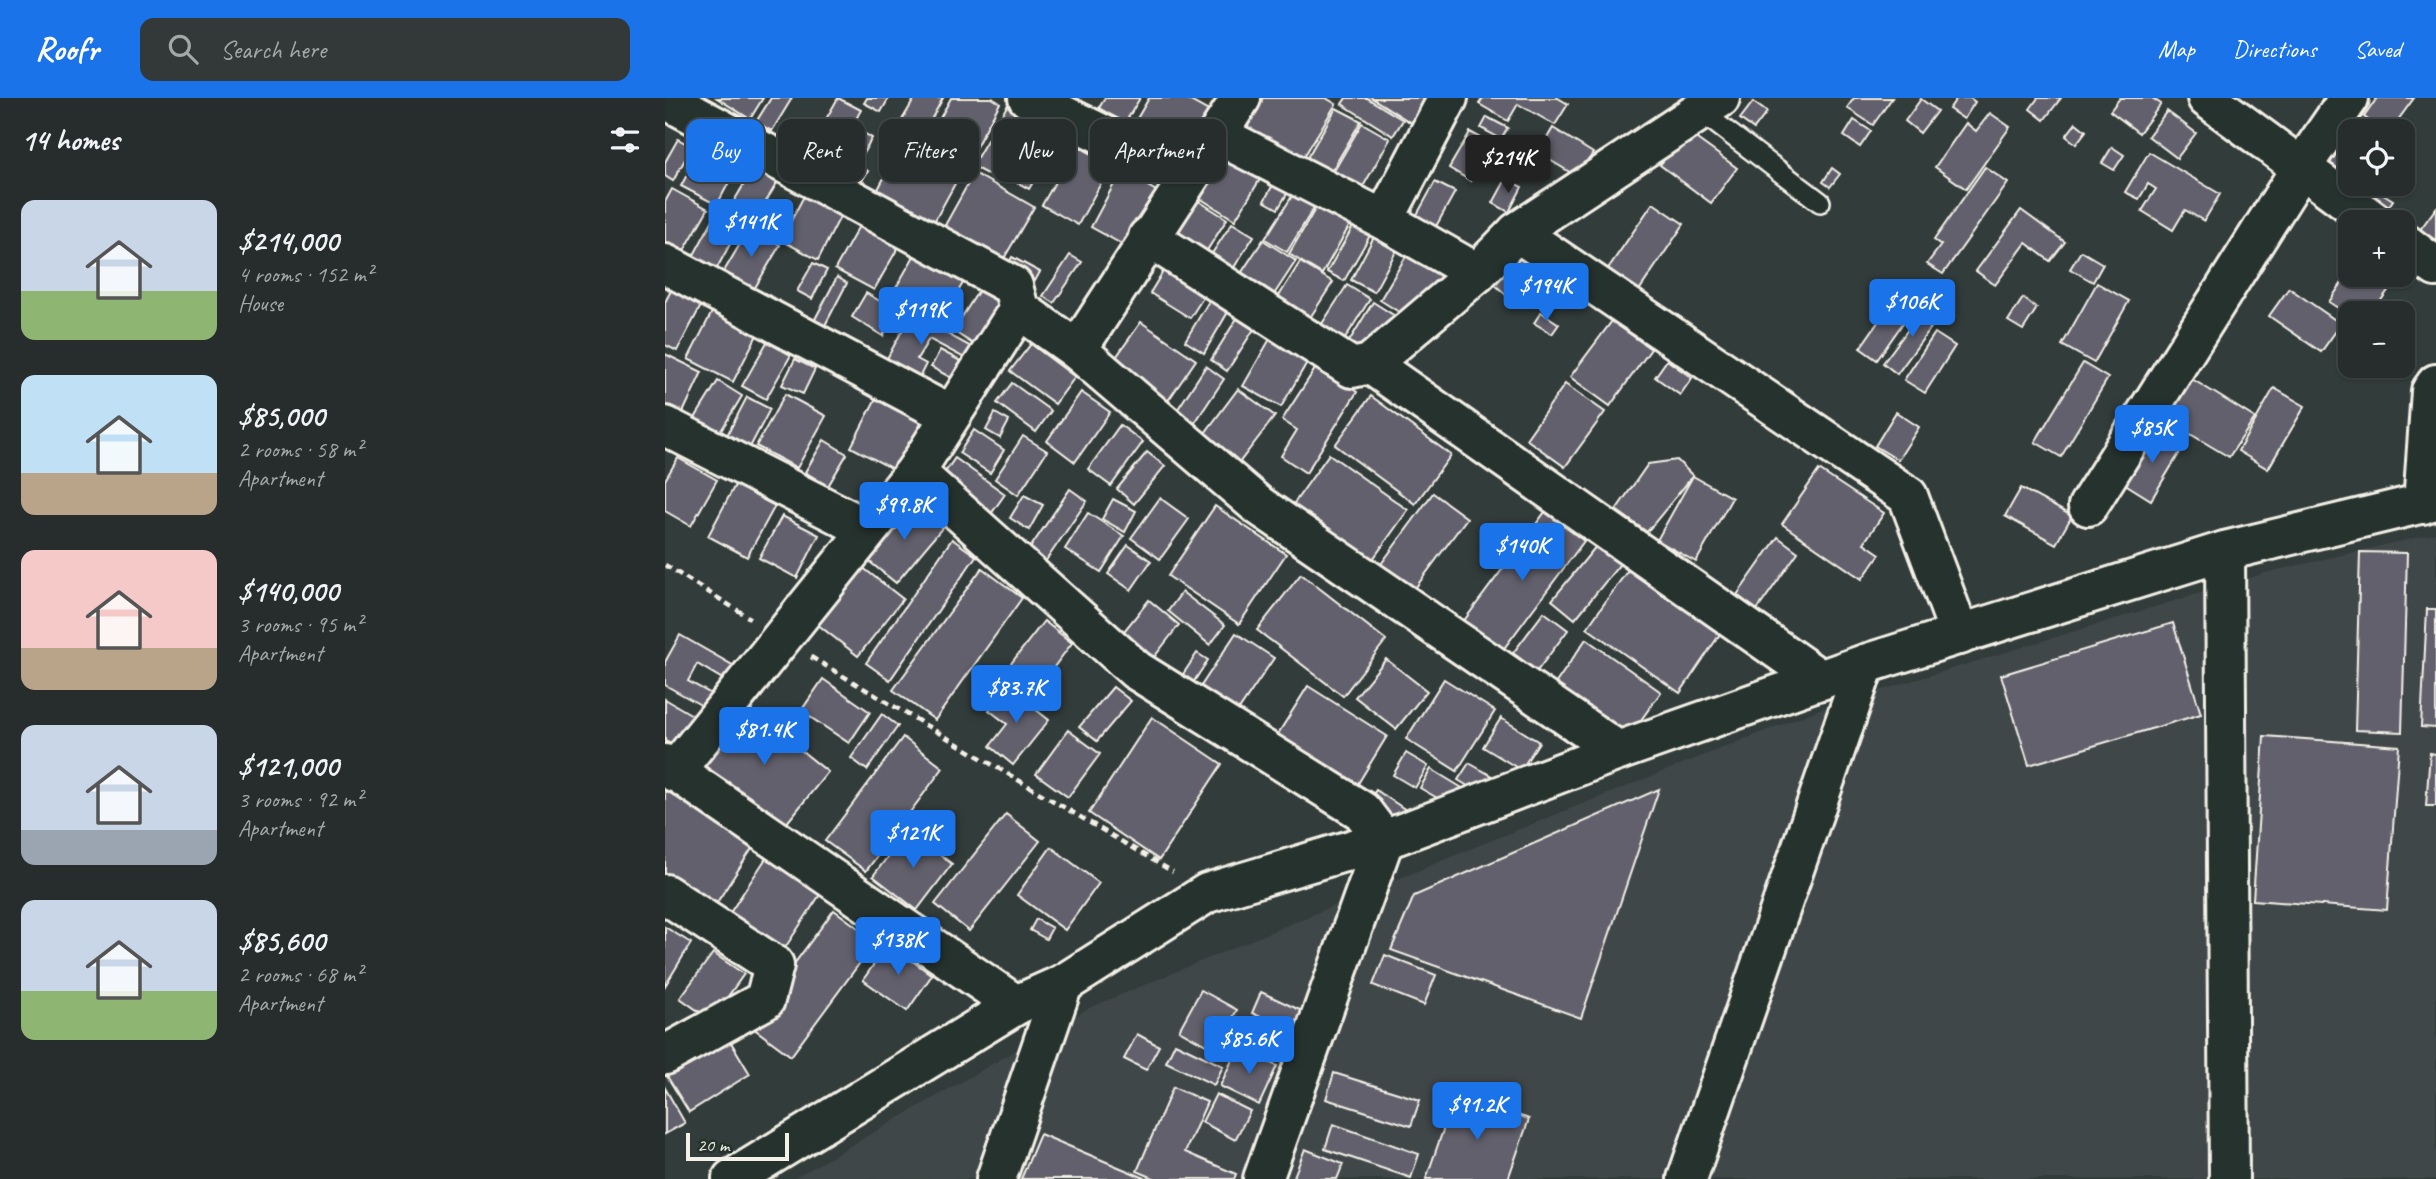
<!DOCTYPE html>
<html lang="en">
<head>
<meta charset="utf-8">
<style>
  body { margin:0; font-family:Caveat,sans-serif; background:#323938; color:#f1f3f6; height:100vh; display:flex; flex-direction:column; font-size:26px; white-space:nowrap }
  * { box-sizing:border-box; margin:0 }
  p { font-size:23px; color:#a4a8a9 }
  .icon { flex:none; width:38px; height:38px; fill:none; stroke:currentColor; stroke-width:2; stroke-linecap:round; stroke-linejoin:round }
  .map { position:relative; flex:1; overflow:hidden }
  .sheet { display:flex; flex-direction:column; background:#262d2c; width:665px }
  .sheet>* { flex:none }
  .banner { position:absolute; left:21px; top:21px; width:665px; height:63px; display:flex; gap:14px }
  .controls { position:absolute; left:1673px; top:21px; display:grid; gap:14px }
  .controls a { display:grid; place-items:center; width:77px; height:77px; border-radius:14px; background:#262d2c; box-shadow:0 2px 5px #0004,0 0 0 2px #424948; font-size:35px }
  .scale { position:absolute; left:21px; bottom:18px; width:103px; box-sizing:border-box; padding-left:7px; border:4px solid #f4f1e8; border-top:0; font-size:19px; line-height:24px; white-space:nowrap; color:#f4f1e8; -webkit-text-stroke:5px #26332d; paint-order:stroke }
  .price { position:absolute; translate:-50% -60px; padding:0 16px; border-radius:7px; background:#1a73e8; color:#fff; font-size:23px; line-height:46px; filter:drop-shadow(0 2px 4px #0008) }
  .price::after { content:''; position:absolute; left:50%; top:42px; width:21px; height:16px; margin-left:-10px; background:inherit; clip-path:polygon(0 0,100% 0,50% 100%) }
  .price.active { background:#222; color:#fff }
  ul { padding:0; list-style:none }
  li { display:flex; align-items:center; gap:21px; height:175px; padding:0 21px }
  li span { display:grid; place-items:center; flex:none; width:196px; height:140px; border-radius:14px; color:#555 }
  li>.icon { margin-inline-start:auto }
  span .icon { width:84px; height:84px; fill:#fffc; stroke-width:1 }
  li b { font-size:30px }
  h2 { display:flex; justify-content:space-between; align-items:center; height:84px; padding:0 21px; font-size:30px }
  .chip { padding:0 24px; border-radius:14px; background:#262d2c; box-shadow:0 2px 5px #0004,0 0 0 2px #424948; font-size:24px; line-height:63px }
  .chip.active { background:#1a73e8; color:#fff }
  header { display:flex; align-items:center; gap:42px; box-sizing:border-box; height:98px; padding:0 35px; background:#1a73e8; color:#fff }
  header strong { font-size:33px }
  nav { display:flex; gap:38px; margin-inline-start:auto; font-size:24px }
  .search { width:490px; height:63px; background:#323938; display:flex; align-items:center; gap:18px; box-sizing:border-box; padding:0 24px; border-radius:14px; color:#a4a8a9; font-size:26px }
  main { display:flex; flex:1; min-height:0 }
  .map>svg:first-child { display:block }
  .built { fill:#404749 }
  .building { fill:#62606c; stroke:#f4f1e8; stroke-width:2 }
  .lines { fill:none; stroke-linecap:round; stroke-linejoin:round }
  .service-casing { stroke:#f4f1e8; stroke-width:24 }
  .minor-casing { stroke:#f4f1e8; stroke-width:44 }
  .path { stroke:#f4f1e8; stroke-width:4.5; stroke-dasharray:7 5; stroke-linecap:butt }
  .service { stroke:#26332d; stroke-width:19 }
  .minor { stroke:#26332d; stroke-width:38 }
</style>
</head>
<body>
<header>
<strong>Roofr</strong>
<div class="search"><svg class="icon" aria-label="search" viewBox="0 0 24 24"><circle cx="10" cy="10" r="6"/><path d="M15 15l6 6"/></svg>Search here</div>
<nav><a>Map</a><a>Directions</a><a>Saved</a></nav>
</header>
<main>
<section class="sheet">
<h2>14 homes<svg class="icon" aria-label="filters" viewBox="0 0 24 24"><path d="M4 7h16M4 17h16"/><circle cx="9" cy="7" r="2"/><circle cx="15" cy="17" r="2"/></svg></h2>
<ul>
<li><span style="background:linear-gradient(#c9d6e8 65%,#8fb573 0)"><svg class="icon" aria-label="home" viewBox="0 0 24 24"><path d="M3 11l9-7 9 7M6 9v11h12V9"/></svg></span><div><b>$214,000</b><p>4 rooms · 152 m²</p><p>House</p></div></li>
<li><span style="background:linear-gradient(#bfe0f5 70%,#b9a48a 0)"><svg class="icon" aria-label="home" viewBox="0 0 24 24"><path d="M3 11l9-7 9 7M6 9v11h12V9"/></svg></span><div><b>$85,000</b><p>2 rooms · 58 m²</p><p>Apartment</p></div></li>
<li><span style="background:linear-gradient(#f6c9c9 70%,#b9a48a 0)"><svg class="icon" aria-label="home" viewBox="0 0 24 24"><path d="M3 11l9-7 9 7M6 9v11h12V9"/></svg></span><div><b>$140,000</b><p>3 rooms · 95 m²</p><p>Apartment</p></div></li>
<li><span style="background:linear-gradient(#c9d6e8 75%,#9aa5b1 0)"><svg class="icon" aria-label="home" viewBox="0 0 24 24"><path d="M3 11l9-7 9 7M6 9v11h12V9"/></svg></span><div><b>$121,000</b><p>3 rooms · 92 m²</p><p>Apartment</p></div></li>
<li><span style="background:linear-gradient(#c9d6e8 65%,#8fb573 0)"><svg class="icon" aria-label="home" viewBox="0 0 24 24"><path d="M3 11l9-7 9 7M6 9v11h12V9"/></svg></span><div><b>$85,600</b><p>2 rooms · 68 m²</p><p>Apartment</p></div></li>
</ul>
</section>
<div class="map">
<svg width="1771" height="1081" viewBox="0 0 1771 1081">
  <rect width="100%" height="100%" fill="#323c3a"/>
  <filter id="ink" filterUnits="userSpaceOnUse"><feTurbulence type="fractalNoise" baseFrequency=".0143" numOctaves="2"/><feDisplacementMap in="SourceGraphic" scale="14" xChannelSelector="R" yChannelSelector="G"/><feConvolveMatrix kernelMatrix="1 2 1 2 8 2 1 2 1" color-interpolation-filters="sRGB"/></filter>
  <g filter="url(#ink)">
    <polygon class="built" points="1771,435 1771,1081 128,1081 424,910 822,744 1155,611 1604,474"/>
    <g class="building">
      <polygon points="52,0 98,0 85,21"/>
      <polygon points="106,0 127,0 107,33 91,24"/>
      <polygon points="173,0 196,12 180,41 157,28"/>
      <polygon points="202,0 224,0 216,14 199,5"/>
      <polygon points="250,0 278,0 256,40 234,27"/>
      <polygon points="286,0 327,0 335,5 302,65 262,44"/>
      <polygon points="440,0 475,0 460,25 434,10"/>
      <polygon points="484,0 520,0 547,15 521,62 466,31"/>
      <polygon points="587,0 661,0 671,6 632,70 568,32"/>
      <polygon points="681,0 702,0 738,22 728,38 677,6"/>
      <polygon points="707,0 764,0 748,26"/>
      <polygon points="818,0 893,0 903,6 890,27 853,6 843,23 814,6"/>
      <polygon points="1189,0 1227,0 1208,27 1182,10"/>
      <polygon points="1292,0 1305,0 1310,4 1299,21 1284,11"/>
      <polygon points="1373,0 1396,0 1379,22 1365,11"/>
      <polygon points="1455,0 1487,0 1496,6 1474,35 1445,13"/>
      <polygon points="1712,0 1749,0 1725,33 1719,33 1699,19"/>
      <polygon points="1256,1 1272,13 1255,35 1240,23"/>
      <polygon points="1088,4 1102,14 1089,31 1075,21"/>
      <polygon points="342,8 395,38 364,91 335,75 331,81 307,68"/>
      <polygon points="671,10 696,23 662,81 638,67"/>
      <polygon points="1502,13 1531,35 1512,60 1483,38"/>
      <polygon points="1325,15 1345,29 1301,91 1270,69 1301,25 1311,33"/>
      <polygon points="822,19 843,30 836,41 816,30"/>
      <polygon points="1189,22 1206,33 1195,49 1179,38"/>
      <polygon points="130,24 143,31 136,47 122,40"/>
      <polygon points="697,25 725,41 695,94 666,78"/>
      <polygon points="1411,25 1421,33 1411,46 1401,38"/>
      <polygon points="888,30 928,55 913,79 873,55"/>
      <polygon points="194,32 207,40 197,57 183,50"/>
      <polygon points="1021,33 1072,70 1046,105 995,67"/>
      <polygon points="805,34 827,46 806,83 784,70"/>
      <polygon points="1683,38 1685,83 1657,77"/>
      <polygon points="154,39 167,46 155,69 141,62"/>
      <polygon points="240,40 298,71 268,126 211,95"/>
      <polygon points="13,41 27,49 8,83 0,78 0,64"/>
      <polygon points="411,47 446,67 413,127 377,107"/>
      <polygon points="37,48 73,67 52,107 16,88"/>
      <polygon points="1447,49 1459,57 1449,72 1437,65"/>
      <polygon points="1484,54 1555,96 1539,123 1520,112 1508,132 1477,113 1491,91 1483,86 1474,101 1460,94"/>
      <polygon points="560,55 597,78 570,122 533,99"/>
      <polygon points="187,64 203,73 193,89 178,79"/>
      <polygon points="89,69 113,83 89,124 65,110"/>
      <polygon points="1320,69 1343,85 1278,176 1262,166 1276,147 1269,142"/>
      <polygon points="1167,70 1175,76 1165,89 1158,84"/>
      <polygon points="456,73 493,94 462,149 426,129"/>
      <polygon points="309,75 369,109 338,162 279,129"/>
      <polygon points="841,81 857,89 844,114 828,105"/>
      <polygon points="770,84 790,94 769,132 749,122"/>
      <polygon points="609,85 623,94 613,111 599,103"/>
      <polygon points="1707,89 1728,102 1716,120 1695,108"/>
      <polygon points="7,91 43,111 12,165 0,158 0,104"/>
      <polygon points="141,94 178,113 153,162 116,142"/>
      <polygon points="629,95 650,108 622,154 600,141"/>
      <polygon points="532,102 562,121 539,157 509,138"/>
      <polygon points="988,105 1019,126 973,194 942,172"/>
      <polygon points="653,106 686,125 657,176 624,156"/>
      <polygon points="1771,110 1771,153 1749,140"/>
      <polygon points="1356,112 1400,144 1385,163 1361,145 1330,187 1311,173"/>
      <polygon points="52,114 76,126 46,181 23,168"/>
      <polygon points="567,125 589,138 566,174 544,160"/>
      <polygon points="690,125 707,134 679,183 662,174"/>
      <polygon points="195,126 234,148 209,192 170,171"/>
      <polygon points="85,129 115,147 88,193 58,175"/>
      <polygon points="711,135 734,148 709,194 686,182"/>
      <polygon points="598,142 631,163 606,201 573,180"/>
      <polygon points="253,151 302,178 274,227 225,200"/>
      <polygon points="744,153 789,179 742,219 715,202"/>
      <polygon points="854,153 878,174 850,205 827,184"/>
      <polygon points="1416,153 1438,166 1428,184 1405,171"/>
      <polygon points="405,157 417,164 389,205 378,198"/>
      <polygon points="347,159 375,174 366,190 339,174"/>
      <polygon points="635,164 668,184 641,226 609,206"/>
      <polygon points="148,165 162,172 147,201 132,193"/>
      <polygon points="499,172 539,198 525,220 485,195"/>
      <polygon points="1685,173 1685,177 1734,177 1707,215 1685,215 1685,218 1664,204"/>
      <polygon points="172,179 182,185 157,233 147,227"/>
      <polygon points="1432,185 1464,203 1429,265 1397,247"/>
      <polygon points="682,187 705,201 674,250 651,235"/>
      <polygon points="8,189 38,204 12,253 0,247 0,204"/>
      <polygon points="316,189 347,209 319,253 288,233"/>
      <polygon points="1237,190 1254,202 1212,262 1195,250"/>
      <polygon points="1624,190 1676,226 1656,254 1604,218"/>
      <polygon points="201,195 232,213 218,238 187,219"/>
      <polygon points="1358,200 1372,210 1358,232 1343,223"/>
      <polygon points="544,203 563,214 539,255 520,243"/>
      <polygon points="708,204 733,220 692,258 680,250"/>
      <polygon points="1262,206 1276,216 1232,276 1218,265"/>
      <polygon points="47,214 92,237 68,284 23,261"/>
      <polygon points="876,214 894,226 887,236 869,225"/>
      <polygon points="246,216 310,251 303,262 264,241 252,261 261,266 252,284 219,266"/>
      <polygon points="574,217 591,228 562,273 546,262"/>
      <polygon points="947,223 986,251 945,308 905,279"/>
      <polygon points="476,224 531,262 498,310 442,272"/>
      <polygon points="1270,235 1290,248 1260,295 1239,282"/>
      <polygon points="606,239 644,261 616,309 578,288"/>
      <polygon points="102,244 126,257 101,301 77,288"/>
      <polygon points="366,246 410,279 390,306 345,273"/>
      <polygon points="275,252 303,267 294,284 266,269"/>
      <polygon points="0,256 37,274 13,325 0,318"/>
      <polygon points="130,261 150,271 138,296 117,287"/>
      <polygon points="1002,262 1027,280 1015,297 990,279"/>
      <polygon points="1418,265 1443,280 1396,359 1370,344"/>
      <polygon points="541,268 559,281 525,332 507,320"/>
      <polygon points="652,268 692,294 641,375 616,358 632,332 617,322"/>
      <polygon points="1527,281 1590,320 1564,359 1500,321"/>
      <polygon points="53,283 77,298 51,341 27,325"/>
      <polygon points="347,285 386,313 371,334 332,305"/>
      <polygon points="900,286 940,314 900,369 861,341"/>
      <polygon points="1609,290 1640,308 1603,371 1573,353"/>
      <polygon points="573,291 610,318 570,370 534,343"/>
      <polygon points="416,294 445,314 410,364 382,343"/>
      <polygon points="120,296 161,318 132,370 91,348"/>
      <polygon points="212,298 262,324 235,375 186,349"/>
      <polygon points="706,298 786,357 750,406 670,347"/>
      <polygon points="82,299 105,311 82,355 59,343"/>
      <polygon points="1231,314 1254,329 1233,362 1210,348"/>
      <polygon points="330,315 344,323 335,340 321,332"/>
      <polygon points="455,327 478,344 446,388 423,371"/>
      <polygon points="309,332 339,352 325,375 294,355"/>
      <polygon points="1489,332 1518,349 1486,402 1457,384"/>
      <polygon points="358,338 382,353 353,397 330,381"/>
      <polygon points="159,342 182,356 163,388 140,374"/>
      <polygon points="482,354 500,368 469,406 452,391"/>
      <polygon points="664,356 743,412 703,468 625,411"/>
      <polygon points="13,360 52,382 26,428 0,413 0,382"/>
      <polygon points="290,360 340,396 326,416 276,380"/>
      <polygon points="1012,362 1028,378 982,434 951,412 983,366"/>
      <polygon points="1154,372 1219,415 1199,445 1215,456 1197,481 1117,426"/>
      <polygon points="1028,378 1067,400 1031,464 992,442"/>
      <polygon points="70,387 110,408 82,459 43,438"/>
      <polygon points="1356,390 1407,418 1391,446 1340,418"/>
      <polygon points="405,391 422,403 380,464 363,453"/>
      <polygon points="768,395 802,420 745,497 711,473"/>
      <polygon points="359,397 378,407 364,432 345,420"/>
      <polygon points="495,400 524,421 495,461 466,440"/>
      <polygon points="448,401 471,413 460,434 437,421"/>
      <polygon points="246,403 278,429 231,485 200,460"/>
      <polygon points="550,408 621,456 574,526 503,478"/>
      <polygon points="880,414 919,443 834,557 795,528"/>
      <polygon points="423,415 459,438 436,474 400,451"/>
      <polygon points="117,418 154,437 132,480 94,460"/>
      <polygon points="1113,439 1133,454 1092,512 1072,497"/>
      <polygon points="287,441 311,458 225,582 201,565"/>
      <polygon points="463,447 486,463 466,492 443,476"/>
      <polygon points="932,447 955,466 910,521 887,502"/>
      <polygon points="1695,454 1742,455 1737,634 1690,632"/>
      <polygon points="197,469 238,501 193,558 152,526"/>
      <polygon points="317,470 357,500 270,622 228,592"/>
      <polygon points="963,472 1055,536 1015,595 922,530"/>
      <polygon points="636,476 721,542 678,598 592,532"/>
      <polygon points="517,494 560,527 545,547 503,513"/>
      <polygon points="484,502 514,527 486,563 455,538"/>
      <polygon points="1762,511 1771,511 1771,630 1756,629"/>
      <polygon points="879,514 903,532 872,573 848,555"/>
      <polygon points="379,523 407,545 370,594 341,572"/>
      <polygon points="1508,525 1536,616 1364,667 1336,577"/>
      <polygon points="571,535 609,560 569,619 532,594"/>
      <polygon points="15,537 69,568 61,583 32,566 23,583 48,597 41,610 0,587 0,564"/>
      <polygon points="921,541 996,594 958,647 884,595"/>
      <polygon points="532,555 543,562 524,591 513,584"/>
      <polygon points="721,561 762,593 731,631 690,599"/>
      <polygon points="158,581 205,614 184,645 136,613"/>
      <polygon points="779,581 830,613 792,673 741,641"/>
      <polygon points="643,588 722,638 686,697 606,647"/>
      <polygon points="342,589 384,622 348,667 325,648 342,626 324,612"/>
      <polygon points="448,589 466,603 432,643 414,629"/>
      <polygon points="0,601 29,618 11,649 0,643"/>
      <polygon points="81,608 163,674 117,731 35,664"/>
      <polygon points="217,616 233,628 202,672 186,660"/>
      <polygon points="487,619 557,666 494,762 424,715"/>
      <polygon points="836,620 874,644 856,672 818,649"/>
      <polygon points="403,632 435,656 403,699 371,676"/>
      <polygon points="1599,638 1734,648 1722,812 1588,802"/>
      <polygon points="238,639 278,670 201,773 160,743"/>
      <polygon points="741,655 763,668 750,690 728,677"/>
      <polygon points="1765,655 1771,656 1771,708 1761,708"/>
      <polygon points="804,665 827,678 816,696 793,682"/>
      <polygon points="766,671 804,694 793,712 755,690"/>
      <polygon points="0,688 90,746 45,815 0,785"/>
      <polygon points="994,691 916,920 726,852 749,798"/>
      <polygon points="711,692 747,716 736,732 700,708"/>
      <polygon points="341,716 375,743 304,833 270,806"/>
      <polygon points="243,732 287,766 252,812 208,778"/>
      <polygon points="386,749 434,785 400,832 352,797"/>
      <polygon points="103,757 158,792 114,859 59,824"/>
      <polygon points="169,812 211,843 126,958 84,927"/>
      <polygon points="371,821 387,830 381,841 365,832"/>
      <polygon points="0,829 26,845 0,888"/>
      <polygon points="223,846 267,877 242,913 198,882"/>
      <polygon points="48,855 79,876 46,922 15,900"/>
      <polygon points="720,857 771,877 759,907 708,887"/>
      <polygon points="536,892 572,912 550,952 514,932"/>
      <polygon points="596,894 637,913 627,933 587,915"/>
      <polygon points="61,936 85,976 24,1014 0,975"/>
      <polygon points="472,936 494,948 481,972 459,961"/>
      <polygon points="510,945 558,968 549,987 501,964"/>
      <polygon points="573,949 612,968 594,1007 555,988"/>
      <polygon points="669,975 755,1002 746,1028 661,1001"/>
      <polygon points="508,989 542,1004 520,1054 571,1076 569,1081 491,1081 472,1073"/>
      <polygon points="0,990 20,1025 0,1036"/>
      <polygon points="791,995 864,1021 843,1081 761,1081"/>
      <polygon points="551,996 585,1013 570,1042 537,1024"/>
      <polygon points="668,1026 754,1056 746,1080 660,1051"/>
      <polygon points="375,1036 482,1081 356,1081"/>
      <polygon points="640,1051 678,1066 672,1081 628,1081"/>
    </g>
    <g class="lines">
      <g class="service-casing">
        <polyline id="service" points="1035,13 1155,104"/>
      </g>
      <g class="minor-casing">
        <g id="minor">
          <polyline points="363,0 523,78"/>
          <polyline points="783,0 719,122 812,175"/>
          <polyline points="1542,0 1710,124"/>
          <polyline points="0,1 348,188 354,211 412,252 593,407 953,653"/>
          <polyline points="553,37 719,122"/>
          <polyline points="852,134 1243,398 1295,537"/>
          <polyline points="483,139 687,270 705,266 812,175 852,134 1055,0"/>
          <polyline points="1738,144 1771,169"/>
          <polyline points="0,166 285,317"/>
          <polyline points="412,252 576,0"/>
          <polyline points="705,266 1156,582"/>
          <polyline points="0,328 202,431"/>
          <polyline points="250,374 471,572 697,713 719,742 598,1081"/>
          <polyline points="1758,406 1766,293 1771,286"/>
          <polyline points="1423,408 1636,70 1684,0"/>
          <polyline points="1560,453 1564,1081"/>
          <polyline points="0,666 351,907"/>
          <polyline points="9,674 250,374 354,211"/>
          <polyline points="0,796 109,867 100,902 0,957"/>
          <polyline points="67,1081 351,907 398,886 542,795 719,742 953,653 1200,566 1560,453 1771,402"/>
          <polyline points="331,1081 398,886"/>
          <polyline points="1022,1081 1200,566"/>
        </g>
      </g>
      <g class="path">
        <polyline points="0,467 85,520"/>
        <polyline points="146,559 508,774"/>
      </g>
      <use href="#service" class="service"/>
      <use href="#minor" class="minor"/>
    </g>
  </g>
</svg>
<div class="controls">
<a><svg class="icon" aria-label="locate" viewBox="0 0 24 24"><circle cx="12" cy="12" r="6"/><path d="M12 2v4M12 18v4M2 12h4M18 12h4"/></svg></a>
<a>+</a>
<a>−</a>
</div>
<div class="scale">20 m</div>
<b class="price active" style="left:843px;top:97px">$214K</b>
<b class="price" style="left:86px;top:161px">$141K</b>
<b class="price" style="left:881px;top:225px">$194K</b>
<b class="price" style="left:1247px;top:241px">$106K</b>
<b class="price" style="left:256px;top:249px">$119K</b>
<b class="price" style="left:1487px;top:367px">$85K</b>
<b class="price" style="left:239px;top:444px">$99.8K</b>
<b class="price" style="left:857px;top:485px">$140K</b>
<b class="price" style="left:351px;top:627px">$83.7K</b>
<b class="price" style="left:99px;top:669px">$81.4K</b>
<b class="price" style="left:248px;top:772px">$121K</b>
<b class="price" style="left:233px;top:879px">$138K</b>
<b class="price" style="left:584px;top:978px">$85.6K</b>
<b class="price" style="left:812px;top:1044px">$91.2K</b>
<div class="banner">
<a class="chip active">Buy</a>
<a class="chip">Rent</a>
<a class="chip">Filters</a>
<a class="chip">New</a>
<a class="chip">Apartment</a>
</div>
</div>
</main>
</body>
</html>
